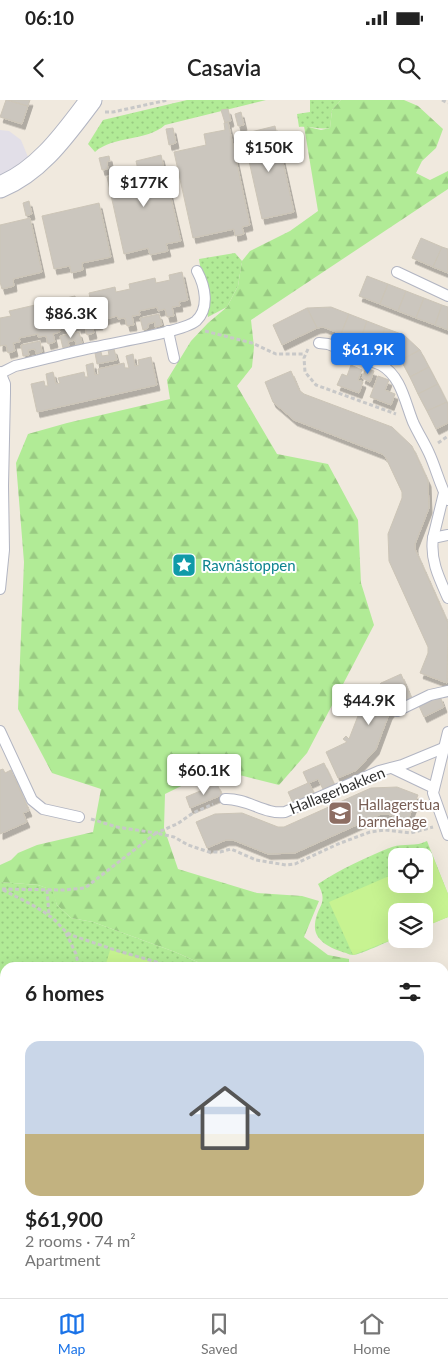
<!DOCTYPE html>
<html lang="en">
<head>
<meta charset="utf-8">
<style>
  body { margin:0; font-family:Lato,sans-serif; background:#f2f2f2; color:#222; height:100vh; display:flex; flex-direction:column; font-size:19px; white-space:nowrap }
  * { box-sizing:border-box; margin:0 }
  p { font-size:16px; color:#767676 }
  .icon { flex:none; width:28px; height:28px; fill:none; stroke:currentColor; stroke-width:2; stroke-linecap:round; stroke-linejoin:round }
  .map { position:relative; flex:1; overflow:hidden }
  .panel { position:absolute; left:0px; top:862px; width:449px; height:336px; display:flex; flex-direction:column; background:#fff; border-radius:15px 15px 0 0; box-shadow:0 5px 20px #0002 }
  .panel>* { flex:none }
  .buttons { position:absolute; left:388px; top:748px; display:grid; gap:10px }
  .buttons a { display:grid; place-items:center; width:45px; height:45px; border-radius:10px; background:#fff; box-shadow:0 5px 20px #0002; font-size:25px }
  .price { position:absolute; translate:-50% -42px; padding:0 11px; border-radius:5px; background:#fff; color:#222; font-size:16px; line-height:32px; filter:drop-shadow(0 1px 2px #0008) }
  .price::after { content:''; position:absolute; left:50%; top:30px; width:15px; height:11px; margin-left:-8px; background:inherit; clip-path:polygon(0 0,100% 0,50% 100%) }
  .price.on { background:#1a73e8; color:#fff }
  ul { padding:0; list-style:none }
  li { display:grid; align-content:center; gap:10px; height:265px; padding:0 25px }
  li+li { border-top:1px solid #e0e0e0 }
  li span { display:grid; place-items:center; height:155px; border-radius:15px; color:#555 }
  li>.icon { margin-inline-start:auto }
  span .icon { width:90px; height:90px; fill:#fffc; stroke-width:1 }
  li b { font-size:21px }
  h2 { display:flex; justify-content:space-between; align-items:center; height:60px; padding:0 25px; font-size:21px }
  .status { display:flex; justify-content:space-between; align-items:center; height:35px; padding:0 25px; background:#fff; direction:ltr }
  .status svg { height:14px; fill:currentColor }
  header { display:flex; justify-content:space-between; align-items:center; height:65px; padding:0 25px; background:#fff; font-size:22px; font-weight:600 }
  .tab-bar { display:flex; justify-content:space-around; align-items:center; height:70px; border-top:1px solid #e0e0e0; background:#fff; font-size:14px; color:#767676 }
  .tab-bar a { display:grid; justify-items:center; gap:2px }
  .tab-bar .on { color:#1a73e8 }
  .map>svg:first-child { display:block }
  .industrial { fill:#e2dfe8 }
  .green { fill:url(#green-dots); fill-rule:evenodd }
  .forest { fill:url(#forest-firs) }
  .pitch { fill:#c7f391 }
  .building { fill:#cbc6be; stroke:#ccc5b7; filter:url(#shadow) }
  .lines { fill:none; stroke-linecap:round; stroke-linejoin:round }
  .lane-casing { stroke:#b2b5c2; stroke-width:12 }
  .street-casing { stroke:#b2b5c2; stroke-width:23 }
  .path { stroke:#c8c8c8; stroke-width:3; stroke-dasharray:4 2.5; stroke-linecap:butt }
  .lane { stroke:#fff; stroke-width:10 }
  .street { stroke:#fff; stroke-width:21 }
  .labels { text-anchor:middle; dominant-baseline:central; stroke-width:4; stroke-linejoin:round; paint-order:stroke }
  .culture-label { font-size:15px; fill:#0d838f; stroke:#fff; text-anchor:start }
  .street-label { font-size:15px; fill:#2d2d2d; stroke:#fff }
  .education-label { font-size:15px; fill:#785e54; stroke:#fff; text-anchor:start }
</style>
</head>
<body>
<div class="status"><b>06:10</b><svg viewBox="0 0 49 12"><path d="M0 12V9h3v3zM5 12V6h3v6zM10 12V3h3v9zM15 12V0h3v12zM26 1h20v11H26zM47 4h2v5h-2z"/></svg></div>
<header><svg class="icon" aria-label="back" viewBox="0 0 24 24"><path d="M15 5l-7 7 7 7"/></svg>Casavia<svg class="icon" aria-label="search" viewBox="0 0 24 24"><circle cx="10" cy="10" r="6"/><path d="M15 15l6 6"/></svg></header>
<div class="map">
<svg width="448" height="1198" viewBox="0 0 448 1198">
  <defs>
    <pattern id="green-dots" width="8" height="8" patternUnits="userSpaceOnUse" patternTransform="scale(1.25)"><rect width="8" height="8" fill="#b1eb96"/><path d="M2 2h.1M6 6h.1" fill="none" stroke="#99ca82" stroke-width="1.8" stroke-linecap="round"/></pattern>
    <pattern id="forest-firs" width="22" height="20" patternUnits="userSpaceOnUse" patternTransform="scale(1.25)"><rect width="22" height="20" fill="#b1eb96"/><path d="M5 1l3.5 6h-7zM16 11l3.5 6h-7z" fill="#99ca82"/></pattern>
    <filter id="shadow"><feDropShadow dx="3" dy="5.5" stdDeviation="0" flood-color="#0004"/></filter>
  </defs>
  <rect width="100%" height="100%" fill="#f0e9de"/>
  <polygon class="industrial" points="0,30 9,31 21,40 28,57 6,74 0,76"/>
  <g class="green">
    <path d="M187 0H266L165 25C146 42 114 35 95 52L88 44 103 20Z"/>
    <path d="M310 0H341L332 10 330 28C319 30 309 26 299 27L297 14 310 12Z"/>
    <polygon points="235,153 242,161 238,186 227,207 208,217 199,159"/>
    <path d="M427 741 448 794V817L424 827V811H396V838C389 841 359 855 353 855 351 855 348 854 346 853 332 849 313 841 315 824 317 805 329 804 318 784 341 769 366 757 392 747 404 743 416 747 427 741ZM396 756H424V784H396Z"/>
    <polygon points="0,782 38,785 53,790 57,805 71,818 93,822 175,852 209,867 5,868 5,906 0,905"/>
  </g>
  <polygon class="forest" points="341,0 404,0 418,6 443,29 436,48 422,61 416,73 430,80 448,71 448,89 251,220 254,247 252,267 237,286 277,354 328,364 358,420 361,483 374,525 307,653 279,685 216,669 165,694 164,728 178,769 257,793 302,796 319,801 304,837 328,855 349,859 349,867 209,867 175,852 93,822 71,818 57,805 52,790 38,785 0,782 0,765 11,760 18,753 37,745 93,732 101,689 52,673 18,609 24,462 16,363 28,334 67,323 170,299 167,280 191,241 208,223 227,207 238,186 242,161 250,151 290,131 318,111 304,26 321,30 330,28 332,10"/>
  <g class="pitch">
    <polygon points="433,757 448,794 448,817 424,827 424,811 396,811 396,838 353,855 329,802 396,773 396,784 424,784 424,761"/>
    <polygon points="110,850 172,867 105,867"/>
  </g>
  <g class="building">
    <polygon points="6,0 28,6 22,24 0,17"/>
    <polygon points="8,0 30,0 28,6"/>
    <polygon points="228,9 231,21 225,23 221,10"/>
    <polygon points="241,12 244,25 238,26 235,14"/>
    <polygon points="228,22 250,125 242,127 244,134 235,136 234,129 193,138 174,52 206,45 204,34 225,30 224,23"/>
    <polygon points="275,26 294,112 262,119 243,34"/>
    <polygon points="173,28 176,43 169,45 166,29"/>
    <polygon points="161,55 181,141 166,144 168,151 150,155 148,148 124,154 107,77 138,70 136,61"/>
    <polygon points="109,56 110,61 107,62 108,69 102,70 99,58"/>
    <polygon points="29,101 32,114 26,116 23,103"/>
    <polygon points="99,103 111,157 82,163 83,170 71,173 70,166 54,169 42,116"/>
    <polygon points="30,118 42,172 13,179 14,186 2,189 0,182 0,125"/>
    <polygon points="421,138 442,147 433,167 412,158"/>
    <polygon points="442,147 448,149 448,173 433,167"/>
    <polygon points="182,172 188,200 179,202 180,206 172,207 174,216 167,217 165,209 158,211 157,207 139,211 140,215 132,216 134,225 127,226 125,218 118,219 117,216 99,221 100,224 92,225 94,233 87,235 85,227 78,228 78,225 59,229 60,232 53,234 55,242 48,244 46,236 38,237 38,234 19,238 20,242 13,243 15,251 8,253 6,245 0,246 0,218 11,216 9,211 35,205 36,210 50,207 49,202 75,196 76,201 90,198 89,193 115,187 116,192 130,189 129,184 155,178 156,183 170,180 169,175"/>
    <polygon points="367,176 388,184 380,204 359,196"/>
    <polygon points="388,184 406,191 398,211 380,204"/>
    <polygon points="406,191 424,198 416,218 398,211"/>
    <polygon points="424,198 442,205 435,225 416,218"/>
    <polygon points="442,205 448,207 448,230 435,225"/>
    <polygon points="331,207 349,214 341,234 323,227 317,228 307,208"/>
    <polygon points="307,208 317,228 282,245 273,225"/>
    <polygon points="159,214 162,225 155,227 155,222 148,224 148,228 143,230 140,218"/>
    <polygon points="349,214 367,221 360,241 341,234"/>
    <polygon points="367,221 385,228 378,248 360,241"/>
    <polygon points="385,228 404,235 396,255 378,248"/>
    <polygon points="79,232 82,243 76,245 75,240 68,242 69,246 63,248 60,236"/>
    <polygon points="404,235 420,250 401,260 396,255"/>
    <polygon points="40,241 42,252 36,254 35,249 28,250 29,255 23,256 21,245"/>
    <polygon points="114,249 117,260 97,264 95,253 101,252 102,256 109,255 108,250"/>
    <polygon points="420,250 429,267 410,277 401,260"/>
    <polygon points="133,254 135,266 139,265 138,260 151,257 157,285 37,312 31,284 44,281 45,286 48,286 46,274 53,272 56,284 60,283 58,278 84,272 85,277 88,277 86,265 93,263 95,275 99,274 98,269 124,263 125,268 129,268 126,256"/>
    <polygon points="351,265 362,270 358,280 363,282 359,293 337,285 342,274 347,276"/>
    <polygon points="429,267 438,284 418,294 410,277"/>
    <polygon points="366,268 374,271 370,282 362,278"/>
    <polygon points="291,271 299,290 304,294 392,327 412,346 428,381 429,408 415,444 415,449 448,523 447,583 420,573 428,553 428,547 389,461 388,434 402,398 402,392 386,358 382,354 294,320 273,302 265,282"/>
    <polygon points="378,276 389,280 385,290 395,294 391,305 370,297"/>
    <polygon points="438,284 447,302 427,311 418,294"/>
    <polygon points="447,302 448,305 448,323 436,329 427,311"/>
    <polygon points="401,574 412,600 393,609 389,614 376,649 357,670 338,678 326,652 345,643 347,642 343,639 346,636 349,639 363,603 381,583"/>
    <polygon points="440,596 444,607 424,617 419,606"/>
    <polygon points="324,663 334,684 323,689 318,679 309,683 314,693 293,703 288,692 308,683 303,672"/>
    <polygon points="3,669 5,673 11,670 29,711 23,713 27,722 0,734 0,670"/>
    <polygon points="217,684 222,695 190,708 186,697"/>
    <polygon points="397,687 418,695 407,722 388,714 381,714 295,753 268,754 233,740 226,740 207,748 196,722 215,714 242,713 278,727 284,727 371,688"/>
    <polygon points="3,934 5,934 5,960 0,957"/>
    <polygon points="445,1069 448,1069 448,1095 444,1094"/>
    <polygon points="278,1194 352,1194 379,1198 277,1198"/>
  </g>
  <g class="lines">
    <g class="lane-casing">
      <g id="lane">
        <polyline points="397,172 448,196"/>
        <polyline points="168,231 174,258"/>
        <path d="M319 243 328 244 381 265C401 276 405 302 413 322 418 333 424 342 429 353 436 368 440 386 448 400"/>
        <polyline points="0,272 5,284 5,293 3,386 4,450 0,489"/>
        <path d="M1 273 15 266C42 260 69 252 96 247 116 242 183 232 196 221 210 208 205 186 197 171"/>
        <path d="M448 435 433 438C430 460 439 478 448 498"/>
        <polyline points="433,438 444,393"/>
        <polyline points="397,611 430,595 448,591"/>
        <polyline points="0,631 32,700 43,709 79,717"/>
        <polyline points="448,632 433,693 448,735"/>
        <polyline points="392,668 434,688"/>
        <path d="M225 699C247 698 265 715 285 712L379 671 402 665 448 646"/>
        <polyline points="0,978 5,979"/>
        <polyline points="0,1065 5,1040"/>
        <polyline points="0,1109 3,1146 0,1157"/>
        <polyline points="444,1114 448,1115"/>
        <polyline points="428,1194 430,1198"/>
      </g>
    </g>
    <g class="street-casing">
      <path id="street" d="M0 87C40 71 66 33 91 0"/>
    </g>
    <g class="path">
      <polyline points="442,0 448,3"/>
      <polyline points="105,12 113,12 168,0"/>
      <polyline points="205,231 252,243 276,254 305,254"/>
      <polyline points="308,249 304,258 305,272 316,285 396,314"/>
      <polyline points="438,343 448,336"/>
      <polyline points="91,719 117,727 156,733 177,724 193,713 213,704"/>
      <polyline points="2,789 64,790 85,788 156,733 174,737 188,745 209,752 220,752 231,749 256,760 286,765 295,764 338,744 370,732 385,730 411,733 433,727"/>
      <path d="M3 790C19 798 36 806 51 817 59 823 63 831 71 835L115 850 177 868"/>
      <polyline points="47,790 49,815"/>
      <polyline points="66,833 76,854 79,868"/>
      <polyline points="444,904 448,904"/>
      <polyline points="0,1013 5,1014"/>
      <polyline points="444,1027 448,1029"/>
      <polyline points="0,1080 5,1082"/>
      <polyline points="447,1146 448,1143"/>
      <polyline points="251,1194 254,1198"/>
      <polyline points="158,1198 159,1194"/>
      <polyline points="190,1198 196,1194"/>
    </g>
    <use href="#lane" class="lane"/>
    <use href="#street" class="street"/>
  </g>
  <defs>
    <g id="sight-square" transform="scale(1.25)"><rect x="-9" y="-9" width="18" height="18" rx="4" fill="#0f9aa8" stroke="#fff"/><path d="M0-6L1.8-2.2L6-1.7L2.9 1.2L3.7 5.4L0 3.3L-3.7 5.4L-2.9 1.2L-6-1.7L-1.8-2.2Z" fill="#fff"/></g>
    <g id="school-square" transform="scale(1.25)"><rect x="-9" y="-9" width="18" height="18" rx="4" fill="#8d6e63" stroke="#fff"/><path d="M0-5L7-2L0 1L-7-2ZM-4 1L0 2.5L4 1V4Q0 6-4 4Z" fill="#fff"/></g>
  </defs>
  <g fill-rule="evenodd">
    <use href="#sight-square" x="184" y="465"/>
    <use href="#school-square" x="340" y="713"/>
  </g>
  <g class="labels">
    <g class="culture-label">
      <text x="202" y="465">Ravnåstoppen</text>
    </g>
    <g class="street-label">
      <text transform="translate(337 690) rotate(-22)">Hallagerbakken</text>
    </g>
    <g class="education-label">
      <text x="358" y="704">Hallagerstua<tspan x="358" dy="17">barnehage</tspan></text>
    </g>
  </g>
</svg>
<div class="buttons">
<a><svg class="icon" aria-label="locate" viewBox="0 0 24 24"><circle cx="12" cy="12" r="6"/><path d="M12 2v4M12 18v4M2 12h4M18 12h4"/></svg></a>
<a><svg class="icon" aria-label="layers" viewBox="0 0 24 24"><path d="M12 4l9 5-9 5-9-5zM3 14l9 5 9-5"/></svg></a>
</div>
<b class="price" style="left:269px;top:73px">$150K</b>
<b class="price" style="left:144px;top:108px">$177K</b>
<b class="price" style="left:71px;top:239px">$86.3K</b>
<b class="price on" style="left:368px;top:275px">$61.9K</b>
<b class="price" style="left:369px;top:626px">$44.9K</b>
<b class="price" style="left:204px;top:696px">$60.1K</b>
<section class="panel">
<h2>6 homes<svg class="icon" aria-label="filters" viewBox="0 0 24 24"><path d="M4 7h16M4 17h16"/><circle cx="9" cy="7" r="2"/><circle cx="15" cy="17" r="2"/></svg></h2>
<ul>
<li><span style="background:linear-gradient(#c9d6e8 60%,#c2b280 0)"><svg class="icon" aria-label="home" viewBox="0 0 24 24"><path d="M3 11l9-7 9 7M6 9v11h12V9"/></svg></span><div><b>$61,900</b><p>2 rooms · 74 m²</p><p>Apartment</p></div></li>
</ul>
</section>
</div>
<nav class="tab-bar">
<a class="on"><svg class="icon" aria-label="map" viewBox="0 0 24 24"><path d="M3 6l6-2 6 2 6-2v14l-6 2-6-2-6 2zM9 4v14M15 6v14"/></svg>Map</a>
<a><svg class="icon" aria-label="saved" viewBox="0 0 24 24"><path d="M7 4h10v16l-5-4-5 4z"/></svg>Saved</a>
<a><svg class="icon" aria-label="home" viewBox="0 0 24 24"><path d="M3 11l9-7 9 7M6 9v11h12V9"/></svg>Home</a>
</nav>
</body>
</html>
